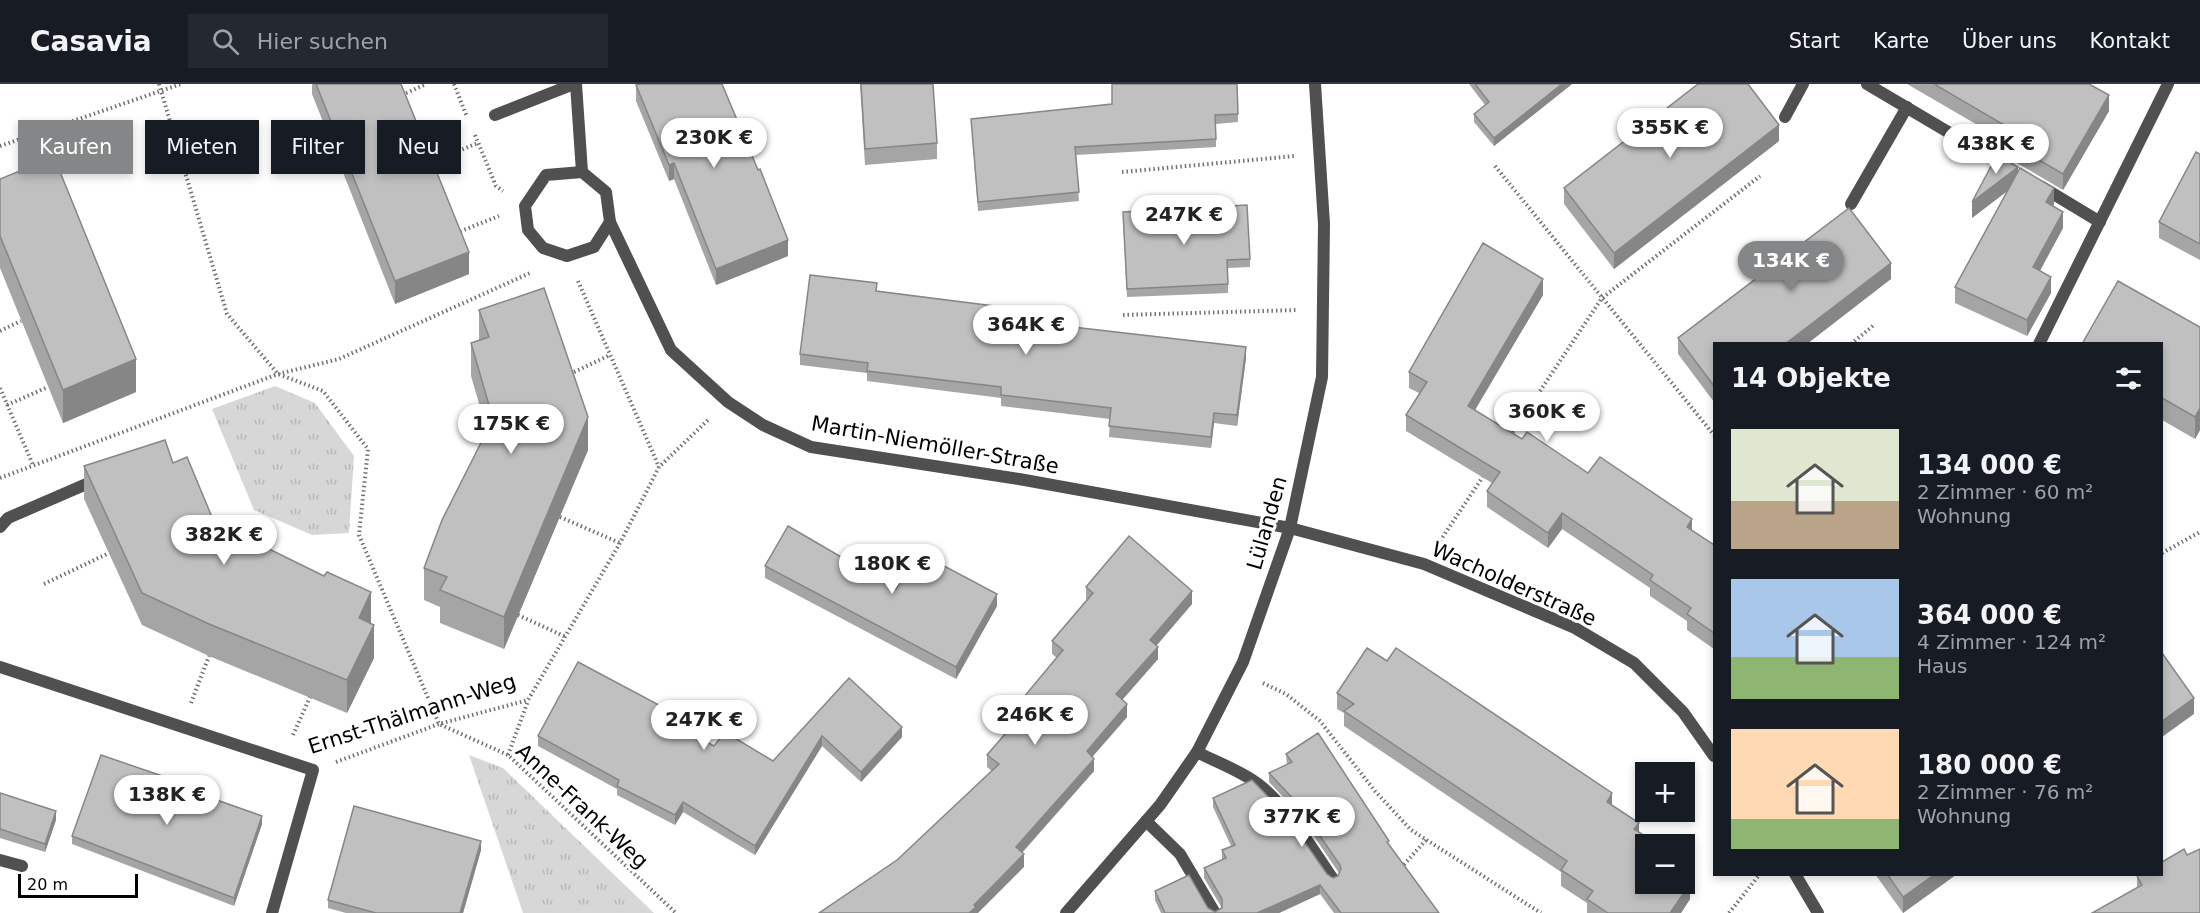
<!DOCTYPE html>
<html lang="de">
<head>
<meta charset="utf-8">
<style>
  body { margin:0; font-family:"DejaVu Sans",sans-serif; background:#242831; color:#f1f3f6; height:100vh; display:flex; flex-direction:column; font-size:22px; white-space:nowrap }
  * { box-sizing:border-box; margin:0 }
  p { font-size:20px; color:#9ea1a6 }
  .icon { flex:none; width:33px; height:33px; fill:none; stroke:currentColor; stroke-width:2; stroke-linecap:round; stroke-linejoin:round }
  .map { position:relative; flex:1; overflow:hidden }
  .sheet { position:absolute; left:1713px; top:258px; width:450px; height:534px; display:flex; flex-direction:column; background:#171b24; border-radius:0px; box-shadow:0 3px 9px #0003 }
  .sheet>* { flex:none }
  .guide { position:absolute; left:18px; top:36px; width:570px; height:54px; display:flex; gap:12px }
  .controls { position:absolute; left:1635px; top:678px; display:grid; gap:12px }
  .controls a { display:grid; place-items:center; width:60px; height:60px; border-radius:0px; background:#171b24; box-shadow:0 3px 9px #0003; font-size:30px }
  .scale { position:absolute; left:18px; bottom:15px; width:120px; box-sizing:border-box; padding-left:6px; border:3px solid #000; border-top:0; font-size:16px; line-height:21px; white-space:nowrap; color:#000; -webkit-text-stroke:4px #fff; paint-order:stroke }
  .price { position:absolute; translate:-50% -51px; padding:0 14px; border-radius:21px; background:#fff; color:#222; font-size:20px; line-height:39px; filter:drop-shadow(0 2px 3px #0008) }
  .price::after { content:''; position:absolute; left:50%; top:36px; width:18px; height:14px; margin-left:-9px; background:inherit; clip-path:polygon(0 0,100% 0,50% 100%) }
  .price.active { background:#858687; color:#fff }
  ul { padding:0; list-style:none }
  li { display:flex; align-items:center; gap:18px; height:150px; padding:0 18px }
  li span { display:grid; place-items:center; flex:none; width:168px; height:120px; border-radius:0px; color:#555 }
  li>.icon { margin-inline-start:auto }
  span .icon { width:72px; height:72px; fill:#fffc; stroke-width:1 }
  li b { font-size:26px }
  h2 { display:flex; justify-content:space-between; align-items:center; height:72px; padding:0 18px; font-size:26px }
  .chip { padding:0 21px; border-radius:0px; background:#171b24; box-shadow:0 3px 9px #0003; font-size:21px; line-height:54px }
  .chip.active { background:#858687; color:#fff }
  header { display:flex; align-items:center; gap:36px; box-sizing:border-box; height:84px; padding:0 30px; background:#171b24; border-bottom:2px solid #363941 }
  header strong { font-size:28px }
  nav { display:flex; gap:33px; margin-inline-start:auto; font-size:21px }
  .search { width:420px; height:54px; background:#242831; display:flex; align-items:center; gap:15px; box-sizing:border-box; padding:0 21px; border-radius:0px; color:#9ea1a6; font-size:22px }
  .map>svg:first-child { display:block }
  .park { fill:url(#park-tufts) }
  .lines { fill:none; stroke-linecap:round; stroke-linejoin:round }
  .path { stroke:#727272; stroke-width:4; stroke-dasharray:1.5 3; stroke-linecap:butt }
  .service { stroke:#505050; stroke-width:12 }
  .minor { stroke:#505050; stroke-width:12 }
  .wall { fill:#a5a5a5 }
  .shaded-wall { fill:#868686 }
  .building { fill:#c0c0c0; stroke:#868686; stroke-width:1.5 }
  .labels { text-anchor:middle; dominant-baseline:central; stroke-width:6; stroke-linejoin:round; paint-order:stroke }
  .street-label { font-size:21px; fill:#000; stroke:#fff }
</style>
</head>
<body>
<header>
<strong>Casavia</strong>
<div class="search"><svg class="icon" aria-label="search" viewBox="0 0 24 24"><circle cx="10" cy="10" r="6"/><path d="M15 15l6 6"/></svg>Hier suchen</div>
<nav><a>Start</a><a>Karte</a><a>Über uns</a><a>Kontakt</a></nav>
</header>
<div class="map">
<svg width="2200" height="829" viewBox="0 0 2200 829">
  <defs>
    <pattern id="park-tufts" width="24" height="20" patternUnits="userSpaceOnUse" patternTransform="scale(1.5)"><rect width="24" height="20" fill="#d7d7d7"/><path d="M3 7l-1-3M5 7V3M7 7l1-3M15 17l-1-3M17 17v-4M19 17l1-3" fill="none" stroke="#b7b7b7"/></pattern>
  </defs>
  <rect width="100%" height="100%" fill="#fff"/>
  <g class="park">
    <polygon points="275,302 315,319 354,372 349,449 312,451 254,426 212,325"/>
    <polygon points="469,671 503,684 654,829 523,829"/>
  </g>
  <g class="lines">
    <g class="path">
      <polyline points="159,0 227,230 278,290 323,307 368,365 359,451 439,640 508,671 676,829"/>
      <polyline points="454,0 467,33"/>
      <polyline points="402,11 426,0"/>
      <polyline points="475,51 496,102 503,107"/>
      <polyline points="0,62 181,0"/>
      <polyline points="429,79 478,59"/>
      <polyline points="1495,82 1714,351"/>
      <polyline points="1122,88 1295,72"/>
      <polyline points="456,149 499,132"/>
      <polyline points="578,197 659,383"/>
      <polyline points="1123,231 1298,226"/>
      <polyline points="0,247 21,237"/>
      <polyline points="1851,260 1874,241"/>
      <polyline points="570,290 610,271"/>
      <polyline points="0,304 33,381"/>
      <polyline points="7,321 48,303"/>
      <polyline points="1510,352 1602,214 1760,92"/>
      <polyline points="0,394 278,290 339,275 530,189"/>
      <polyline points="560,433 620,459"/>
      <polyline points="1440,457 1484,391"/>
      <polyline points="2162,469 2200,448"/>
      <polyline points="44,500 109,469"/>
      <polyline points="518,531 566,553"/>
      <polyline points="1263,599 1286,610 1320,637 1375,707 1411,746 1541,829"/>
      <polyline points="191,619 209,572"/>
      <polyline points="293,651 310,613"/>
      <polyline points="508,671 528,617"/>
      <polyline points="336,678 439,640 528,616 620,459 659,383 709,335"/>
      <polyline points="1401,784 1426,756"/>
      <polyline points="1729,829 1760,790"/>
    </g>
    <g class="service">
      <polyline points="1867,0 2009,84"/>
      <polyline points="1785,33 1803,0"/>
      <polyline points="2042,103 2100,138"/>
      <polyline points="1851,120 1907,23"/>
      <polyline points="2039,260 2168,0"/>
      <polyline points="0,443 8,434 98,395"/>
      <path d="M1197 668C1218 679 1244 688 1262 703 1291 728 1311 763 1333 795"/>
      <polyline points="1146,737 1180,770 1215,829"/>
      <polyline points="0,776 22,782"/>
    </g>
    <g class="minor">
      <polyline points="576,0 582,88 606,108 610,138 594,163 567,172 543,164 528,146 525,122 546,91 582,88"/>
      <polyline points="495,31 574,0"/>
      <polyline points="610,138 671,266 728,318 763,341 811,363 1019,395 1290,444 1424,480 1575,544 1634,579 1683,628 1714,672"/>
      <polyline points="0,583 313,686 272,829"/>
      <polyline points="1795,790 1818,829"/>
      <polyline points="1066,829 1160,721 1197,668 1243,578 1290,444 1322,293 1324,140 1315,0"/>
    </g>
  </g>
  <g class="wall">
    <polygon points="312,0 401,0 469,190 395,220 312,10"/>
    <polygon points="860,0 933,0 937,59 937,75 865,81"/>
    <polygon points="1469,0 1572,0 1494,62 1474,38 1474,30 1485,21"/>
    <polygon points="1907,0 2089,0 2109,27 2063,106 2005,72 2005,57"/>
    <polygon points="636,1 788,172 716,201 674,95 669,97 636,17"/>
    <polygon points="1238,30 1238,38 1216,40 1216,63 1076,71 1079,117 978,127 971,35"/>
    <polygon points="1779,57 1614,185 1564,120 1564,104"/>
    <polygon points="2200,70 2200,176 2159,154 2159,138"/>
    <polygon points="2018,87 2054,120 2053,122 2063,144 2040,187 2051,209 2027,252 1955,219 1955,203 2007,107 1972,134"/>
    <polygon points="0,95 136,308 63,339 0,184"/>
    <polygon points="1123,136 1250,175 1250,183 1228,184 1228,209 1127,213"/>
    <polygon points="1891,195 1714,260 1714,318 1678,270 1678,254"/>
    <polygon points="877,207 1002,235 1246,274 1237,342 1214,339 1211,364 1109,353 1110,335 1001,322 1001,314 867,297 867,289 800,281 800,270"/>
    <polygon points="1543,211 1474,327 1522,355 1588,389 1692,446 1714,461 1714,565 1687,546 1687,537 1650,512 1650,504 1562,445 1548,464 1487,423 1487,407 1492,399 1406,347 1406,331 1419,309 1409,304 1409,288"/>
    <polygon points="479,226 588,366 504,565 440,539 440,523 424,516 424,484 487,347 471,292 471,259 479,256"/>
    <polygon points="2200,243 2200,346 2195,355 2162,336 2162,260"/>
    <polygon points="173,379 214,438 371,540 374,574 347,629 209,572 142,541 84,415 84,382"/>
    <polygon points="765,482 896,505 997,522 956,595 765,494"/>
    <polygon points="1086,503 1192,520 1156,562 1158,575 1122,616 1127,633 1092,673 1094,687 1022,769 1024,783 897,776 992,687 987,683 987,671 1025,627 1023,626 1023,614 1057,574 1052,570 1052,557 1087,516 1086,515"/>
    <polygon points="1387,577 1612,721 1639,749 1646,760 1690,815 1681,829 1587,829 1587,819 1561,802 1561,788 1344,642 1344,629 1337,625 1337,609"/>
    <polygon points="849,594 902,653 861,698 822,662 755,771 683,728 675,741 617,711 617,705 538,662 538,652 659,631 659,633 714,662 773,677"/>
    <polygon points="1286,670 1389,761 1439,829 1334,829 1320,810 1279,829 1161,829 1155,816 1155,807 1208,824 1215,828 1222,824 1204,794 1204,784 1222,776 1222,766 1231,762 1213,723 1213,714 1333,794 1338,792 1339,789 1298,729 1269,698 1269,689 1287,681"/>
    <polygon points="168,699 262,740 234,822 72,760 72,752"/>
    <polygon points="0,709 56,736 45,768 0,754"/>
    <polygon points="481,766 463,829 346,829 328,824 328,816"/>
    <polygon points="2187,771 2137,803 2137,792"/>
    <polygon points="1875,790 1957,790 1903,829"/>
  </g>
  <g class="shaded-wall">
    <polygon points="1562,0 1572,0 1494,62 1494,54"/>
    <polygon points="2109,11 2109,27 2063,106 2063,90"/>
    <polygon points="1779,41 1779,57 1614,185 1614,169"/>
    <polygon points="674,79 674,95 669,97 669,81"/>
    <polygon points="2018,83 2018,99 1972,134 1972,118"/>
    <polygon points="2054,104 2054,120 2046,134 2046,118"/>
    <polygon points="2063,128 2063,144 2033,199 2033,183"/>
    <polygon points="788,156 788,172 716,201 716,185"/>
    <polygon points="469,168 469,190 395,220 395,197"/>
    <polygon points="1891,179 1891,195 1807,260 1785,260"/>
    <polygon points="2051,193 2051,209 2027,252 2027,236"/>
    <polygon points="1543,195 1543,211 1468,338 1468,322"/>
    <polygon points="1246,263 1246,274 1237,342 1237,331"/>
    <polygon points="136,275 136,308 63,339 63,306"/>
    <polygon points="2200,324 2200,346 2195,355 2195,333"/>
    <polygon points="1214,329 1214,339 1211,364 1211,353"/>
    <polygon points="588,333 588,366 504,565 504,533"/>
    <polygon points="1562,429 1562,445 1548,464 1548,449"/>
    <polygon points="1692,435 1692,451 1687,443"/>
    <polygon points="1192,507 1192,520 1150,569 1150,556"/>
    <polygon points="371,508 371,541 359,534"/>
    <polygon points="997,510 997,522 956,595 956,583"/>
    <polygon points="374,541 374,574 347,629 347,596"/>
    <polygon points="1158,563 1158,575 1116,623 1116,610"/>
    <polygon points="2194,614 2194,630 2162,653 2162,637"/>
    <polygon points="1127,620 1127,633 1087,679 1087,667"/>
    <polygon points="659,621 659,631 655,640 655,630"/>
    <polygon points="902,643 902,653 861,698 861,688"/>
    <polygon points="822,652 822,662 755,771 755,762"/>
    <polygon points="1094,675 1094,687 1016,775 1016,763"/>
    <polygon points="1612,709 1612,725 1607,718"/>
    <polygon points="683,718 683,728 675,741 675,731"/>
    <polygon points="56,727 56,736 45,768 45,760"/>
    <polygon points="262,732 262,740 234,822 234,814"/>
    <polygon points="1639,739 1639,755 1634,745"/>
    <polygon points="481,757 481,766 463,829 460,829"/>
    <polygon points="1024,770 1024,783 978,829 969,829 974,821"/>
    <polygon points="1935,790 1957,790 1903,829 1903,813"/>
    <polygon points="1690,800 1690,815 1681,829 1670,829"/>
    <polygon points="1320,801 1320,810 1279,829 1257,829"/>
  </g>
  <g class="building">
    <polygon points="316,0 401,0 469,168 395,197"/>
    <polygon points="640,0 722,0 758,86 760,85 788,156 716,185 674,79 669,81 636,1"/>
    <polygon points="861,0 933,0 937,59 865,65"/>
    <polygon points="1112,0 1237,0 1238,30 1215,31 1216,55 1075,63 1079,108 978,118 971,35 1112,20"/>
    <polygon points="1475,0 1562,0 1494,54 1474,30 1489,18"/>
    <polygon points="1698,0 1748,0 1779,41 1614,169 1564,104"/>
    <polygon points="1934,0 2089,0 2109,11 2063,90 2005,56 2011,45"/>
    <polygon points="2196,68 2200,70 2200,160 2159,138"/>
    <polygon points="1997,71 2018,83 1972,118"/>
    <polygon points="54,73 136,275 63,306 0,152 0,95"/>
    <polygon points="2020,84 2054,104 2046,118 2063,128 2033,183 2051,193 2027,236 1955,203"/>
    <polygon points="1247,121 1250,175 1227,176 1228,200 1127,205 1123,128"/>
    <polygon points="1849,124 1891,179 1785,260 1714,260 1714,302 1678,254"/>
    <polygon points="1483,159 1543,195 1468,322 1522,355 1527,348 1588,389 1600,373 1692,435 1687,443 1714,461 1714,549 1687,530 1691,524 1650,496 1653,491 1562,429 1548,449 1487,407 1500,388 1406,331 1427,298 1409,288"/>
    <polygon points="810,191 877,199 876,207 1002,223 1002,235 1246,263 1237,331 1214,329 1211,353 1109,342 1111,324 1001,311 1001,303 867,287 868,279 800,270"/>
    <polygon points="2118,197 2200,243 2200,324 2195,333 2162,314 2162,260 2082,260"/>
    <polygon points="544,204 588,333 504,533 440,506 447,493 424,484 442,436 493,335 471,259 489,253 479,226"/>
    <polygon points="165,356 173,379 187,373 214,438 324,492 327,488 371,508 359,534 374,541 347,596 209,540 142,509 84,382"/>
    <polygon points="788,442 896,505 916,467 997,510 956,583 765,482"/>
    <polygon points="1129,452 1192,507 1150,556 1158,563 1116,610 1127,620 1087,667 1094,675 1016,763 1024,770 974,821 976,823 969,829 819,829 897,776 999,680 987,671 1031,620 1023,614 1063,566 1052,557 1093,509 1086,503"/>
    <polygon points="1367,564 1387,577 1396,564 1612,709 1607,718 1639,739 1634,745 1657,760 1646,760 1646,800 1684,800 1684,796 1690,800 1670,829 1608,829 1587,815 1593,807 1561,786 1567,777 1344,627 1354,620 1337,609"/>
    <polygon points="2162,569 2194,614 2162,637"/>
    <polygon points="578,578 659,621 655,630 714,662 725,648 773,677 849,594 902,643 861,688 822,652 755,762 683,718 675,731 617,702 619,696 538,652"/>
    <polygon points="1318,649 1389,757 1387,758 1439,829 1341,829 1320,801 1257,829 1165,829 1155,807 1189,791 1208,824 1215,828 1222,824 1222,815 1204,784 1226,774 1222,766 1235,761 1213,714 1252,696 1285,730 1327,790 1333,794 1338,792 1341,785 1340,781 1298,720 1269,689 1292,678 1286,670"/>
    <polygon points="101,671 168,694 166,698 262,732 234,814 72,752"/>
    <polygon points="0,709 56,727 45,760 0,745"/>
    <polygon points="354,722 481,757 460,829 376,829 328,816"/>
    <polygon points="2184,765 2187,771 2200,765 2200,829 2092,829 2142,801 2137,792 2139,790 2162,790 2162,778"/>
    <polygon points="1887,790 1935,790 1903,813"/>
  </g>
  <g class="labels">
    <g class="street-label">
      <text transform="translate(935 361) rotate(10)">Martin-Niemöller-Straße</text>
      <text transform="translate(1267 439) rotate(-74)">Lülanden</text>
      <text transform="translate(1514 500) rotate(24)">Wacholderstraße</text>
      <text transform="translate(412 630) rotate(-18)">Ernst-Thälmann-Weg</text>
      <text transform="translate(582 722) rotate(43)">Anne-Frank-Weg</text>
    </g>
  </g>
</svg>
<div class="controls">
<a>+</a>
<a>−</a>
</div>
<div class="scale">20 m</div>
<b class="price" style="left:1670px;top:75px">355K €</b>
<b class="price" style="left:714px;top:85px">230K €</b>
<b class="price" style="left:1996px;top:91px">438K €</b>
<b class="price" style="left:1184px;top:162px">247K €</b>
<b class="price active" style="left:1791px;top:208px">134K €</b>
<b class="price" style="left:1026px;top:272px">364K €</b>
<b class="price" style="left:1547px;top:359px">360K €</b>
<b class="price" style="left:511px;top:371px">175K €</b>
<b class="price" style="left:224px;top:482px">382K €</b>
<b class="price" style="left:892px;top:511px">180K €</b>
<b class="price" style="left:1035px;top:662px">246K €</b>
<b class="price" style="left:704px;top:667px">247K €</b>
<b class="price" style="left:167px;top:742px">138K €</b>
<b class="price" style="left:1302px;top:764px">377K €</b>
<div class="guide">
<a class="chip active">Kaufen</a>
<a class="chip">Mieten</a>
<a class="chip">Filter</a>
<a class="chip">Neu</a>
</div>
<section class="sheet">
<h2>14 Objekte<svg class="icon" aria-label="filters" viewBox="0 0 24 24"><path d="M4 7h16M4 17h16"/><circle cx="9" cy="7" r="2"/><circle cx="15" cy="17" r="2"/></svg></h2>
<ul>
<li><span style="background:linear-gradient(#dfe7d0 60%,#b9a48a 0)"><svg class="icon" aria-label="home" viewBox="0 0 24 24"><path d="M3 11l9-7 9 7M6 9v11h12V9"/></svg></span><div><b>134 000 €</b><p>2 Zimmer · 60 m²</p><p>Wohnung</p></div></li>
<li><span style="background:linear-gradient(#a9c7e8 65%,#8fb573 0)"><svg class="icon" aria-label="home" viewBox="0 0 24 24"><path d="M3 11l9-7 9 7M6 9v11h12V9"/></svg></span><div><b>364 000 €</b><p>4 Zimmer · 124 m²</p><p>Haus</p></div></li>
<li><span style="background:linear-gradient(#ffd9b3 75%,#8fb573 0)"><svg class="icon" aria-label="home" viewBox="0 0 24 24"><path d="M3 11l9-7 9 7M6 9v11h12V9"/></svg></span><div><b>180 000 €</b><p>2 Zimmer · 76 m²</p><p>Wohnung</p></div></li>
</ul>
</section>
</div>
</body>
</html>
